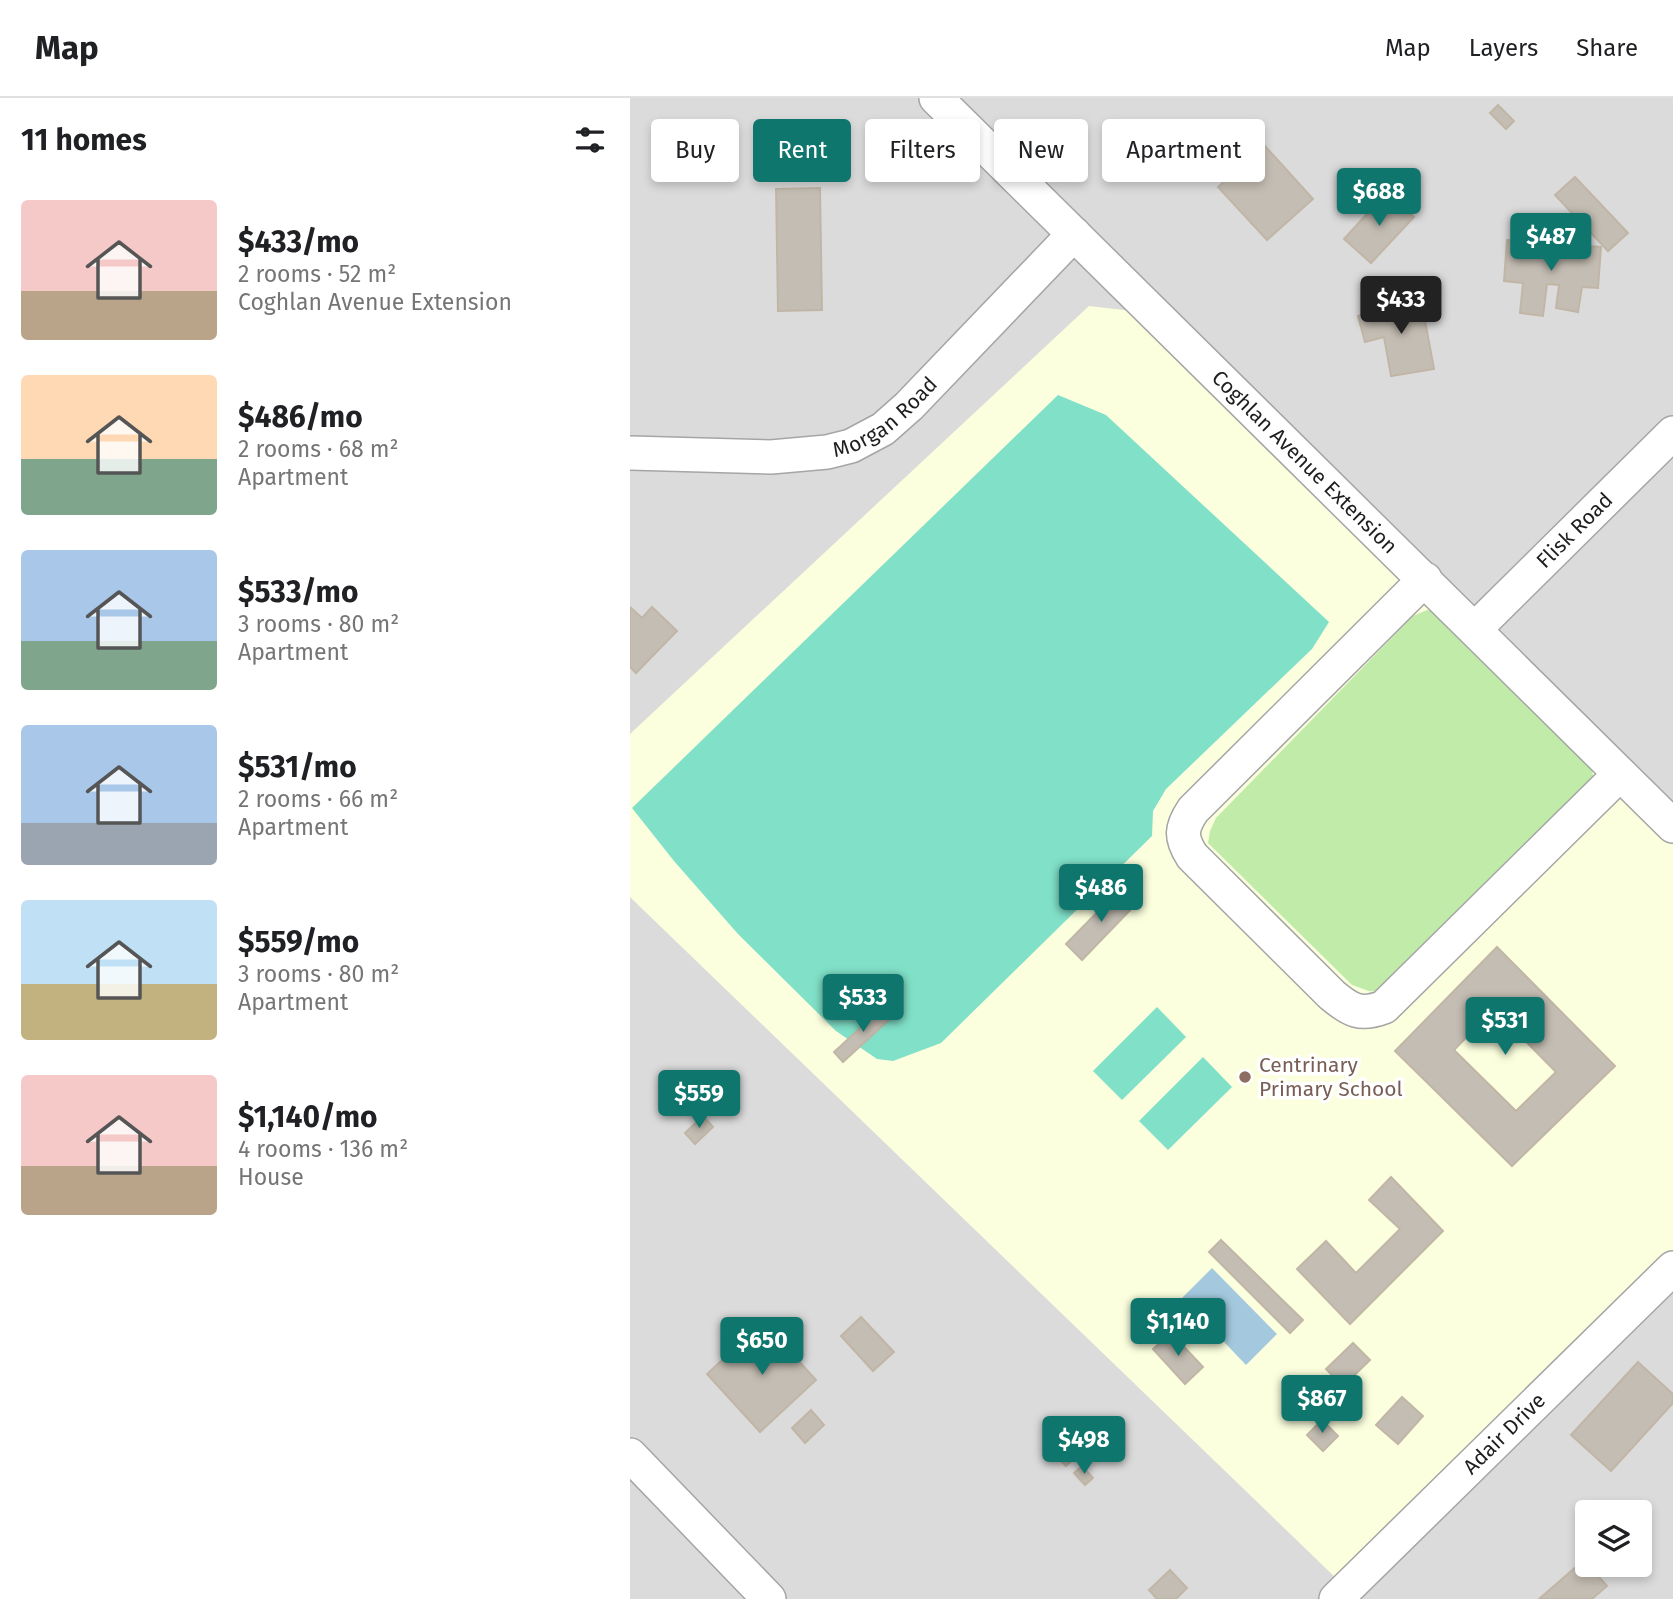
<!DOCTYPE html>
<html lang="en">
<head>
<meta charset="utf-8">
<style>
  body { margin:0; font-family:"Fira Sans",sans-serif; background:#f6f6f6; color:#202124; height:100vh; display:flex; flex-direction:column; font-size:26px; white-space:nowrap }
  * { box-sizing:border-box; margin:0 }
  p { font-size:23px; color:#757577 }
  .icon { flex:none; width:38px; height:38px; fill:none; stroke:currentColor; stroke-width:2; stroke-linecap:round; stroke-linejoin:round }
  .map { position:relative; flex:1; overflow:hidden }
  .details { display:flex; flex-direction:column; background:#fff; width:630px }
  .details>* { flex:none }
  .guide { position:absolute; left:21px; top:21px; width:665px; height:63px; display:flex; gap:14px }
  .controls { position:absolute; left:945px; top:1402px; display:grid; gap:14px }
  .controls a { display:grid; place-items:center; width:77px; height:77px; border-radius:7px; background:#fff; box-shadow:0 4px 10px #0003; font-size:35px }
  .price { position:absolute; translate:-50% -60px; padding:0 16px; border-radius:7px; background:#0f766e; color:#fff; font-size:23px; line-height:46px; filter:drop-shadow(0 2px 4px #0008) }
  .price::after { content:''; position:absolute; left:50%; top:42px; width:21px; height:16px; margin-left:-10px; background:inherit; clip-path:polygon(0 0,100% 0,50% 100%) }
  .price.selected { background:#222; color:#fff }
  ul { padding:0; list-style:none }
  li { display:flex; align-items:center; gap:21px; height:175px; padding:0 21px }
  li span { display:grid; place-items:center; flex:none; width:196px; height:140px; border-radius:7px; color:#555 }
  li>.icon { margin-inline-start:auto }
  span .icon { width:84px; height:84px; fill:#fffc; stroke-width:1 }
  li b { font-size:30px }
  h2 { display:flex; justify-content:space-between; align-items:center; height:84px; padding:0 21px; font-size:30px }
  .chip { padding:0 24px; border-radius:7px; background:#fff; box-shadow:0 4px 10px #0003; font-size:24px; line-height:63px }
  .chip.selected { background:#0f766e; color:#fff }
  header { display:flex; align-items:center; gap:42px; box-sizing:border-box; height:98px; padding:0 35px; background:#fff; border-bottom:2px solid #e0e0e0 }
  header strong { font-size:33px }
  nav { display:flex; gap:38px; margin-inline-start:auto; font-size:24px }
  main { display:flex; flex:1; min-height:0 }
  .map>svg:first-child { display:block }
  .residential { fill:#dcdbdb; fill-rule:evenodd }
  .education { fill:#fbffde }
  .grass { fill:#c0eba9 }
  .pitch { fill:#80e0c8 }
  .water { fill:#a4c9de }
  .building { fill:#c4bdb3; stroke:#c1b6a6; stroke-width:2; fill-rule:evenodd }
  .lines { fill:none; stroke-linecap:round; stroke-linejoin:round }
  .minor-casing { stroke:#a5a5a5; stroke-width:36 }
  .minor { stroke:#fff; stroke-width:33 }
  .education-dot { fill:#8d6e63; stroke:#fff; stroke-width:2.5 }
  .labels { text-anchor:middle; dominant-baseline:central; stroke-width:7; stroke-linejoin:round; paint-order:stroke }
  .street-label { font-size:21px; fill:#1e1e1e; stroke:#fff }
  .education-label { font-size:21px; fill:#785e54; stroke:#fff; text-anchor:start }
</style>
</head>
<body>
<header>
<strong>Map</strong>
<nav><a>Map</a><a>Layers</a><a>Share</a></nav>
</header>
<main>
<section class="details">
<h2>11 homes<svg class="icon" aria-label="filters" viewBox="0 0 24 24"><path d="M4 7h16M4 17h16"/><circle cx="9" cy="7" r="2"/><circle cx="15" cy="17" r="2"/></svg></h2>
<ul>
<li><span style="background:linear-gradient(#f6c9c9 65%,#b9a48a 0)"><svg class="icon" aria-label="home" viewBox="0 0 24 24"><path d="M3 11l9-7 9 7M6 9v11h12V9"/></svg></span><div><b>$433/mo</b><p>2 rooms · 52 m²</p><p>Coghlan Avenue Extension</p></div></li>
<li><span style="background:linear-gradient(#ffd9b3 60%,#7fa58c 0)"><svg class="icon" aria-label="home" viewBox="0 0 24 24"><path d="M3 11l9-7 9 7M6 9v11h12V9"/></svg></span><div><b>$486/mo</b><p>2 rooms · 68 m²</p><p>Apartment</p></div></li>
<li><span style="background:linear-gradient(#a9c7e8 65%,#7fa58c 0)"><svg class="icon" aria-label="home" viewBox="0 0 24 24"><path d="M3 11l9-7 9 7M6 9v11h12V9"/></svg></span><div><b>$533/mo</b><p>3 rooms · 80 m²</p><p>Apartment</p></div></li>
<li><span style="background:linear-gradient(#a9c7e8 70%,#9aa5b1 0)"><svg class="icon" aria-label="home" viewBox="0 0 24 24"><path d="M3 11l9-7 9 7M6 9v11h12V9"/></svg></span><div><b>$531/mo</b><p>2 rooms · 66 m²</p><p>Apartment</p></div></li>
<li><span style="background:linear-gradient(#bfe0f5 60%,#c2b280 0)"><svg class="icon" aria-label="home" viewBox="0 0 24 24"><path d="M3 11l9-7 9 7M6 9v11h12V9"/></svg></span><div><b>$559/mo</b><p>3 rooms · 80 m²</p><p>Apartment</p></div></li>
<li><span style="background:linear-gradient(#f6c9c9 65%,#b9a48a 0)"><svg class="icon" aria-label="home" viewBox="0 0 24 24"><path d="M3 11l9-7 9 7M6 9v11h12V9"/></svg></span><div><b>$1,140/mo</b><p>4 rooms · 136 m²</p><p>House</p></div></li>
</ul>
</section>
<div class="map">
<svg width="1043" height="1501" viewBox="0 0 1043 1501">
  <rect width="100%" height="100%" fill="#efede4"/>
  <path class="residential" d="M0 0H1043V1501H0ZM957 1414H1010V1466H957Z"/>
  <polygon class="education" points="459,208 502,213 1043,741 1043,1159 709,1483 0,799 0,636"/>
  <polygon class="grass" points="797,512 805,514 962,671 964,686 748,894 739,893 722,887 578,745 580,733 586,720 783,518"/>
  <g class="pitch">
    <polygon points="428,297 476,317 699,524 682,551 536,691 523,713 522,738 311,945 263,963 247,961 206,933 108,836 44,763 2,710"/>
    <polygon points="527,909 556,939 492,1002 463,973"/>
    <polygon points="573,959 602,989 538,1052 509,1023"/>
  </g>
  <polygon class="water" points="582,1170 647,1236 616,1267 552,1200"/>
  <g class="building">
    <polygon points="868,7 884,23 876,31 860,15"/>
    <polygon points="634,47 683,101 637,142 588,89"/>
    <polygon points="945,79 998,135 978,153 925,97"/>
    <polygon points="190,90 192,212 148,213 146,91"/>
    <polygon points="757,94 784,119 741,165 714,141"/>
    <polygon points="877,142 971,149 968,190 952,189 948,214 926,210 929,187 917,186 913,218 890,215 893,185 874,183"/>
    <polygon points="791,201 804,271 761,278 754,239 735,244 728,218 750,213 749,208"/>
    <polygon points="0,509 12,520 22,509 47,533 6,575 0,569"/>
    <polygon points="490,791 506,806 452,862 436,846"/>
    <path d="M867 849 985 968 882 1068 765 953ZM864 911 926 974 886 1013 824 952Z"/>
    <polygon points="253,909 262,919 213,964 204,954"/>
    <polygon points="73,1018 83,1029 65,1046 55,1035"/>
    <polygon points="761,1079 813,1133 720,1226 667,1171 696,1143 726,1175 770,1131 739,1102"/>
    <polygon points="591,1142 673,1222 660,1235 579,1154"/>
    <polygon points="231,1219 264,1254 243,1273 211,1238"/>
    <polygon points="133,1224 186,1282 130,1334 77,1276"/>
    <polygon points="541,1235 573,1269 555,1286 523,1251"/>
    <polygon points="723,1245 740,1262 713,1288 696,1271"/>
    <polygon points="1008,1264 1043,1296 1043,1305 981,1373 941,1337"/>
    <polygon points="772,1299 793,1318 768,1346 746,1327"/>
    <polygon points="181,1312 194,1327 175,1345 162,1330"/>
    <polygon points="692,1322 708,1338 693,1353 677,1337"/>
    <polygon points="448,1346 454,1352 436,1368 430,1362"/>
    <polygon points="452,1368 463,1380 455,1387 444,1375"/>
    <polygon points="954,1462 977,1488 962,1501 909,1501"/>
    <polygon points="540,1472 557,1490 546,1501 527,1501 519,1492"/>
  </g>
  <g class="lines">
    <g class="minor-casing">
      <g id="minor">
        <path id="s1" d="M306 0 1043 728"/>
        <path id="s2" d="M0 355 141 359 197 354 221 348 253 331 279 308 444 136"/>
        <path d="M795 481 563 712C551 730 550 739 562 758L702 897C721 913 731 918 754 909L990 676"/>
        <path id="s3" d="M845 531 1043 335"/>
        <polyline points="0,1357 139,1501"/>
        <path id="s4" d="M706 1501 1043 1170"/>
      </g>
    </g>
    <use href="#minor" class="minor"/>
  </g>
  <circle class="education-dot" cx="615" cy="979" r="7"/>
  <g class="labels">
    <g class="street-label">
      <text stroke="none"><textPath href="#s2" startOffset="266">Morgan Road</textPath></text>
      <text stroke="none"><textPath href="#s1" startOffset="518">Coghlan Avenue Extension</textPath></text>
      <text stroke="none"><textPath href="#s3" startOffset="140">Flisk Road</textPath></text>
      <text stroke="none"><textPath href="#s4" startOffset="236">Adair Drive</textPath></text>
    </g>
    <g class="education-label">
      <text x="629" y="967">Centrinary<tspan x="629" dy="24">Primary School</tspan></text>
    </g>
  </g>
</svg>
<div class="controls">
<a><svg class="icon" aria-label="layers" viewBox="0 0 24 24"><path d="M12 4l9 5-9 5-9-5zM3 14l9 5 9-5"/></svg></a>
</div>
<b class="price" style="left:749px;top:130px">$688</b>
<b class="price" style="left:921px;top:175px">$487</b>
<b class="price selected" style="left:771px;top:238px">$433</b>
<b class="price" style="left:471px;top:826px">$486</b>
<b class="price" style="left:233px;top:936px">$533</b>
<b class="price" style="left:875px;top:959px">$531</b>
<b class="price" style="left:69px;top:1032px">$559</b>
<b class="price" style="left:548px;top:1260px">$1,140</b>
<b class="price" style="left:132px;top:1279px">$650</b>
<b class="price" style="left:692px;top:1337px">$867</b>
<b class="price" style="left:454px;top:1378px">$498</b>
<div class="guide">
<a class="chip">Buy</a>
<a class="chip selected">Rent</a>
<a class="chip">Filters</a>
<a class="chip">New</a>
<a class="chip">Apartment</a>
</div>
</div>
</main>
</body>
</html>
